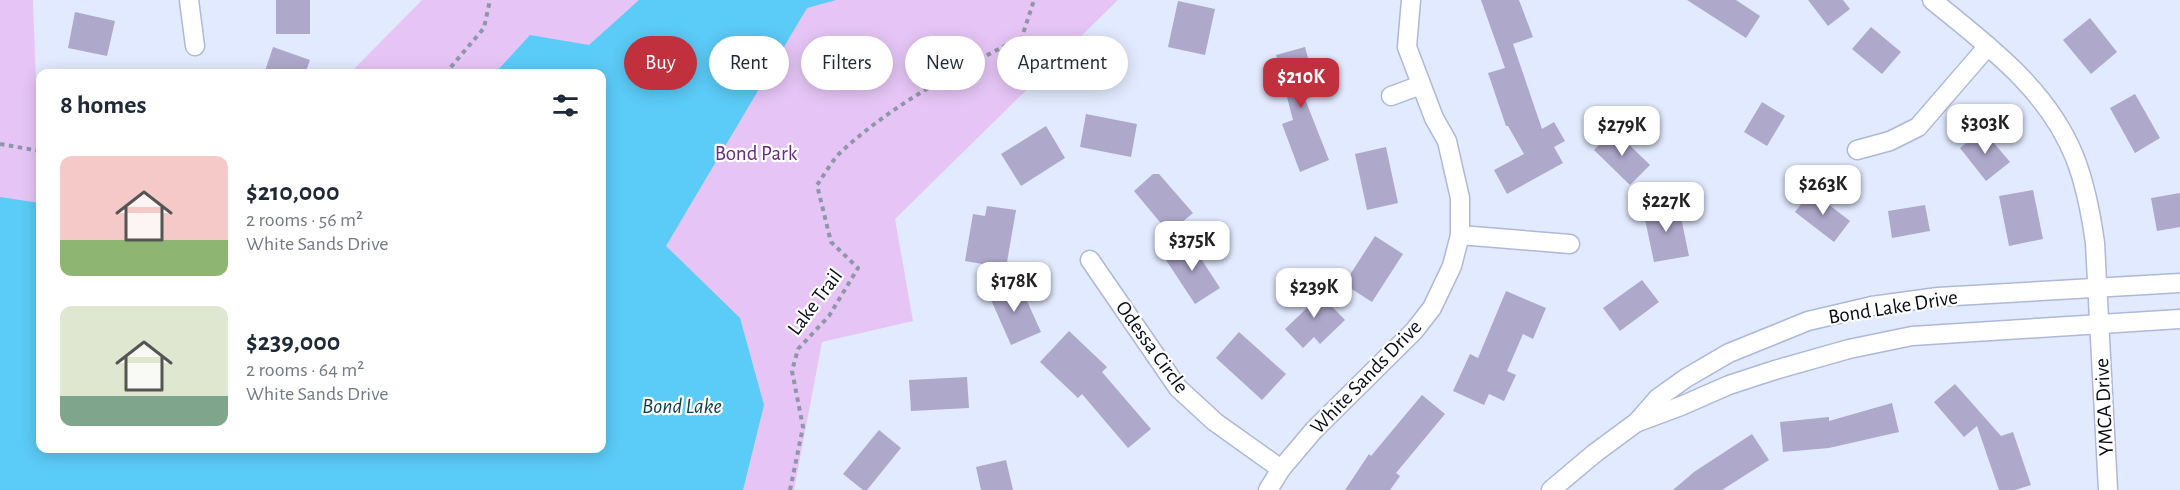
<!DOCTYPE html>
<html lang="en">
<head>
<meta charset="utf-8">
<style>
  body { margin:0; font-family:"Alegreya Sans",sans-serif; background:#f2f2f3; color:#1f2937; height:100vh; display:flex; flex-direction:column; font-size:22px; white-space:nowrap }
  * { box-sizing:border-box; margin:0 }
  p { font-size:20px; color:#747a83 }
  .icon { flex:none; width:33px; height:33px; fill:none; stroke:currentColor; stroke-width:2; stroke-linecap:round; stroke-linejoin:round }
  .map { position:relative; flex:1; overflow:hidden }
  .drawer { position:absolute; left:36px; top:69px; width:570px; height:384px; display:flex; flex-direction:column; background:#fff; border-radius:12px; box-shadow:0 3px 15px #0003 }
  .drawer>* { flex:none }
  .banner { position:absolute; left:624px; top:36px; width:570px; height:54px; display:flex; gap:12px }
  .price { position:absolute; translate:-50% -51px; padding:0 14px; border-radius:12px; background:#fff; color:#222; font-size:20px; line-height:39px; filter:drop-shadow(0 2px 3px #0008) }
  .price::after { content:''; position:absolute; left:50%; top:36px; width:18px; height:14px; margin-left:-9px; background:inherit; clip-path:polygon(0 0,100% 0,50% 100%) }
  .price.selected { background:#c0303d; color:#fff }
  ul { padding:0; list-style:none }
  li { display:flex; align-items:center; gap:18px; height:150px; padding:0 24px }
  li span { display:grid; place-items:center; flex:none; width:168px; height:120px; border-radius:12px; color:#555 }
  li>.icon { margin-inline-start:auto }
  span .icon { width:72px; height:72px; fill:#fffc; stroke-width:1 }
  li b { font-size:26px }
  h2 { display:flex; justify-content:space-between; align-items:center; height:72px; padding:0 24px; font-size:26px }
  .tag { padding:0 21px; border-radius:27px; background:#fff; box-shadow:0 3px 15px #0003; font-size:21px; line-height:54px }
  .tag.selected { background:#c0303d; color:#fff }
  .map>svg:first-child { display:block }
  .green { fill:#e6c5f6 }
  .water { fill:#5bcbf7 }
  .building { fill:#aea8cb }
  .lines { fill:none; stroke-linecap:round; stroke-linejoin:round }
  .street-casing { stroke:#adb8da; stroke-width:21 }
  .path { stroke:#8f96a7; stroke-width:4; stroke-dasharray:4.5 4.5; stroke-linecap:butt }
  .street { stroke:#fff; stroke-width:18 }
  .labels { text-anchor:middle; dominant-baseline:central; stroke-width:4.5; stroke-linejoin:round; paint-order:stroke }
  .park-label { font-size:21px; fill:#6a2b83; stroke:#fff }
  .street-label { font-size:21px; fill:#080b16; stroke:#fff }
  .water-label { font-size:22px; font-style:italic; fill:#0e4052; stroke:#fff }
</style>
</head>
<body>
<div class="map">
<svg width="2180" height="490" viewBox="0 0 2180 490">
  <rect width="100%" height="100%" fill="#e2eaff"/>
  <polygon class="green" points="0,0 33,0 38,140 40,142 40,448 602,448 602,74 350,73 422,0 1118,0 895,219 913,321 822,342 794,490 0,490"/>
  <polygon class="water" points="639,0 836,0 807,8 666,246 740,318 764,405 743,490 0,490 0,197 40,203 40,448 602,448 602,74 495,73 530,35 589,45"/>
  <g class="building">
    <rect x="276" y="0" width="34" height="34"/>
    <polygon points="1481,0 1519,0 1533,37 1513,44 1542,129 1554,122 1565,141 1554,147 1563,163 1507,194 1494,170 1524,154 1508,126 1506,126 1488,73 1505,68"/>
    <polygon points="1687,0 1736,0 1760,16 1746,38"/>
    <polygon points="1808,0 1843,0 1850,9 1828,26"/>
    <polygon points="1178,1 1215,9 1205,55 1168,47"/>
    <polygon points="75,12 115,21 107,56 68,48"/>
    <polygon points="2090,18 2117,52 2091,74 2063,40"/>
    <polygon points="1871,27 1901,52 1882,74 1852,49"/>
    <polygon points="273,47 310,60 305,74 264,74"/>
    <polygon points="1305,47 1318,95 1305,99 1329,160 1300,172 1282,124 1293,120 1276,55"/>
    <polygon points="2135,94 2160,138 2135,153 2110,108"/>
    <polygon points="1762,102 1785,116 1767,146 1744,132"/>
    <polygon points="1086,114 1137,124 1131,157 1080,147"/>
    <polygon points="1046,126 1065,158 1021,186 1001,154"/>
    <polygon points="1614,130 1650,165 1630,185 1594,150"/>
    <polygon points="1983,130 2010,162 1986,181 1960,148"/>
    <polygon points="1386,147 1398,203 1367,210 1355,154"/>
    <polygon points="1153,174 1159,174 1193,213 1169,233 1134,191"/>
    <polygon points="2033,190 2043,239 2009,246 1999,196"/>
    <polygon points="1811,191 1850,221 1834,242 1795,212"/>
    <polygon points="2180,193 2180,227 2157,231 2151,198"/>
    <polygon points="1678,203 1689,256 1654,262 1643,210"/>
    <polygon points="1925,205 1930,231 1892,238 1888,211"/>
    <polygon points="987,206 1016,210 1006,268 965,261 973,214 985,216"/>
    <polygon points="1375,236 1403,254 1372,302 1344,284"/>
    <polygon points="1189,240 1220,288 1195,304 1164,257"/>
    <polygon points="1642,280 1659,302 1620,331 1603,308"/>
    <polygon points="1018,281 1041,332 1011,345 988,293"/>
    <polygon points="1312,286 1345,320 1320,344 1314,337 1303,348 1285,329 1307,308 1298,299"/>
    <polygon points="1506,291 1546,308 1533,339 1523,334 1507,371 1516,375 1504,401 1489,394 1484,405 1453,391 1470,354 1478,358"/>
    <polygon points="1069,331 1107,367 1102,372 1151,429 1128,448 1082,394 1078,398 1040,362"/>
    <polygon points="1239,332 1286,374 1262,400 1216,358"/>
    <polygon points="967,377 969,408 911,411 909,380"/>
    <polygon points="1955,384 2001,436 2013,432 2031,485 2015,490 1999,490 1977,426 1964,437 1934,402"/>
    <polygon points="1422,395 1445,414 1396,473 1400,476 1390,490 1345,490 1369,454 1371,456"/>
    <polygon points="1892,403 1899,432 1829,448 1783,452 1780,422 1829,417 1829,421"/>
    <polygon points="879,430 901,448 867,490 863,490 843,474"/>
    <polygon points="1752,434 1769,460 1722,490 1673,490 1694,472"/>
    <polygon points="1006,460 1013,490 981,490 976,467"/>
  </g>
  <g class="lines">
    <g class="street-casing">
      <g id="street">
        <polyline points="189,0 195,46"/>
        <path d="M1932 0C1987 45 2048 89 2075 158 2086 186 2091 214 2095 243L2108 490"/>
        <polyline points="1391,96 1421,85"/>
        <polyline points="1857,150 1890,141 1918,127 1988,46"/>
        <polyline points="1460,235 1570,244"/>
        <polyline points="1090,260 1178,388 1215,422 1281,469"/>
        <polyline points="1638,422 1681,406 1729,385 1775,370 1849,349 1912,336 2180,319"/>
        <polyline points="1268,490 1281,469 1314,430 1414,331 1432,308 1452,266 1460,235 1460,198 1447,141 1434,118 1407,47 1411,0"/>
        <polyline points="1551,490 1595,453 1637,422 1658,398 1686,378 1729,353 1808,321 1872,306 1938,297 2180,283"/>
      </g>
    </g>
    <g class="path">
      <polyline points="445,74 484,28 490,0"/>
      <polyline points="0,144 40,151"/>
      <path d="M790 490 803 427 792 371 798 349 829 316 858 268 831 242 817 185C825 174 832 160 842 151 894 103 960 69 1022 37L1034 0"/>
    </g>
    <use href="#street" class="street"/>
  </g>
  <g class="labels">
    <g class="park-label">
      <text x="756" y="153">Bond Park</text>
    </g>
    <g class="street-label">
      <text transform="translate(815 302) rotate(-53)">Lake Trail</text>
      <text transform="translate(1893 307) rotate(-9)">Bond Lake Drive</text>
      <text transform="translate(1152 347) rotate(54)">Odessa Circle</text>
      <text transform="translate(1366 377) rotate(-46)">White Sands Drive</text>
      <text transform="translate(2104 407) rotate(-93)">YMCA Drive</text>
    </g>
    <g class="water-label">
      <text x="682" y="406">Bond Lake</text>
    </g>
  </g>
</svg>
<b class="price selected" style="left:1301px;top:109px">$210K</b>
<b class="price" style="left:1985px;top:155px">$303K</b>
<b class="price" style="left:1622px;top:157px">$279K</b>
<b class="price" style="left:1823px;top:216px">$263K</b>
<b class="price" style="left:1666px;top:233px">$227K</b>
<b class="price" style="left:1192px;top:272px">$375K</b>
<b class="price" style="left:1014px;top:313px">$178K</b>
<b class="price" style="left:1314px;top:319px">$239K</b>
<div class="banner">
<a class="tag selected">Buy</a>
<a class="tag">Rent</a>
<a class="tag">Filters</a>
<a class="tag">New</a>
<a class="tag">Apartment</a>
</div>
<section class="drawer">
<h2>8 homes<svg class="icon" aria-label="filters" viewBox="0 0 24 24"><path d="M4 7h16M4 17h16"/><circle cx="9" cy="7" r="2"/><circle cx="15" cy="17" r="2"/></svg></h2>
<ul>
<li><span style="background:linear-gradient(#f6c9c9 70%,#8fb573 0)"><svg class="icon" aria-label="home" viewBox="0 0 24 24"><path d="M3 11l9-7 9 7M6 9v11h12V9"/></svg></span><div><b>$210,000</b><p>2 rooms · 56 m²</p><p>White Sands Drive</p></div></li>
<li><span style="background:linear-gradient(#dfe7d0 75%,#7fa58c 0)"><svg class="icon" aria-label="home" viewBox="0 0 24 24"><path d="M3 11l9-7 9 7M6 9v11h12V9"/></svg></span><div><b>$239,000</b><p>2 rooms · 64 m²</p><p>White Sands Drive</p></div></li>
</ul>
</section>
</div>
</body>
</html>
